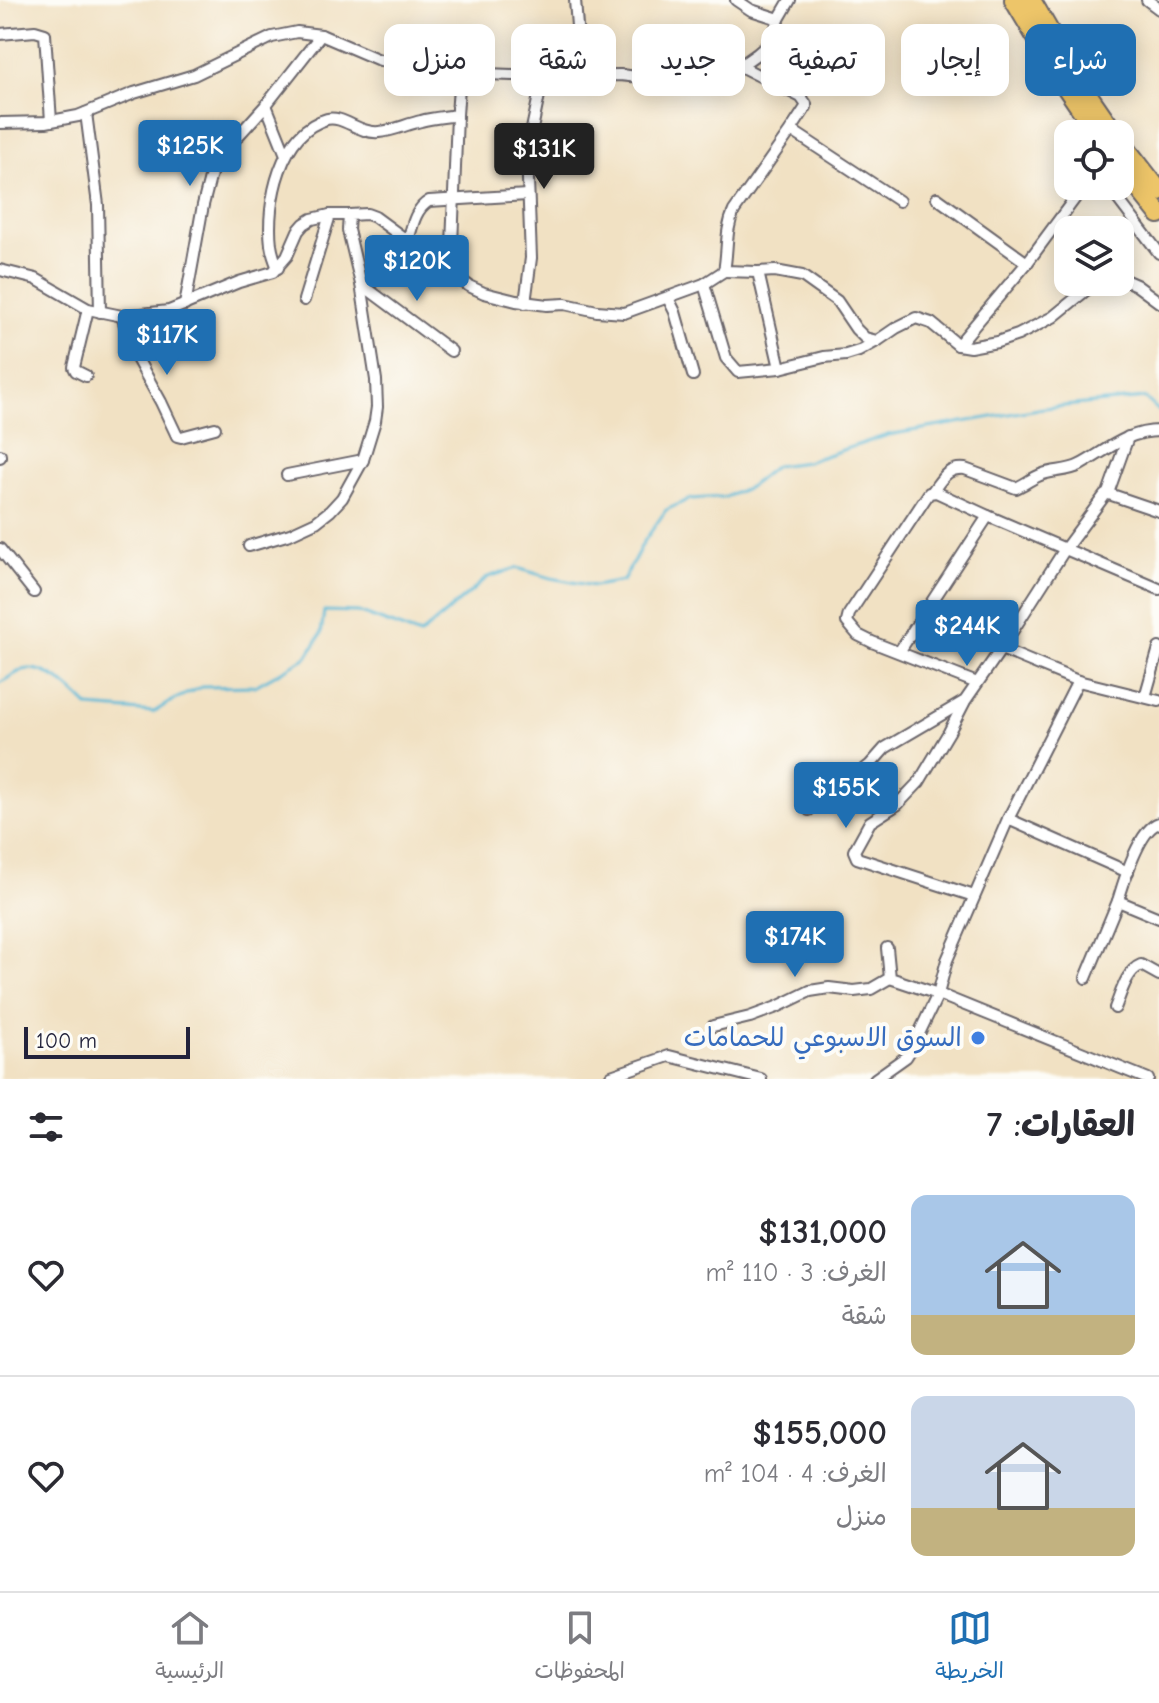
<!DOCTYPE html>
<html lang="ar">
<head>
<meta charset="utf-8">
<style>
  body { margin:0; font-family:"Comic Neue","Playpen Sans Arabic",sans-serif; background:#f7f7f7; color:#2b2b33; direction:rtl; height:100vh; display:flex; flex-direction:column; font-size:30px; white-space:nowrap }
  * { box-sizing:border-box; margin:0 }
  p { font-size:26px; color:#7c7c81 }
  .icon { flex:none; width:44px; height:44px; fill:none; stroke:currentColor; stroke-width:2; stroke-linecap:round; stroke-linejoin:round }
  .map { position:relative; height:1079px; overflow:hidden; direction:ltr }
  .panel { display:flex; flex-direction:column; background:#fff; flex:1 }
  .panel>* { flex:none }
  .hud { position:absolute; left:24px; top:24px; width:1112px; height:72px; direction:rtl; display:flex; gap:16px }
  .fabs { position:absolute; left:1054px; top:120px; display:grid; gap:16px }
  .fabs a { display:grid; place-items:center; width:80px; height:80px; border-radius:16px; background:#fff; box-shadow:0 4px 20px #0003; font-size:40px }
  .scale { position:absolute; left:24px; bottom:20px; width:166px; box-sizing:border-box; padding-left:8px; border:4px solid #22223b; border-top:0; font-size:22px; line-height:28px; white-space:nowrap; color:#22223b; -webkit-text-stroke:6px #fdfcf7; paint-order:stroke }
  .price { position:absolute; translate:-50% -68px; padding:0 18px; border-radius:8px; background:#1f6fb2; color:#fff; font-size:26px; line-height:52px; filter:drop-shadow(0 2px 4px #0008) }
  .price::after { content:''; position:absolute; left:50%; top:48px; width:24px; height:18px; margin-left:-12px; background:inherit; clip-path:polygon(0 0,100% 0,50% 100%) }
  .price.selected { background:#222; color:#fff }
  ul { padding:0; list-style:none }
  li { display:flex; align-items:center; gap:24px; height:200px; padding:0 24px }
  li+li { border-top:2px solid #e1e1e2 }
  li span { display:grid; place-items:center; flex:none; width:224px; height:160px; border-radius:16px; color:#555 }
  li>.icon { margin-inline-start:auto }
  span .icon { width:96px; height:96px; fill:#fffc; stroke-width:1 }
  li b { font-size:34px }
  h2 { display:flex; justify-content:space-between; align-items:center; height:96px; padding:0 24px; font-size:34px }
  .pill { padding:0 28px; border-radius:16px; background:#fff; box-shadow:0 4px 20px #0003; font-size:28px; line-height:72px }
  .pill.selected { background:#1f6fb2; color:#fff }
  .tab-bar { display:flex; justify-content:space-around; align-items:center; height:112px; border-top:2px solid #e1e1e2; background:#fff; font-size:22px; color:#7c7c81 }
  .tab-bar a { display:grid; justify-items:center; gap:4px }
  .tab-bar .selected { color:#1f6fb2 }
  .map>svg:first-child { display:block }
  .lines { fill:none; stroke-linecap:round; stroke-linejoin:round }
  .stream { stroke:#57b7d5; stroke-width:3 }
  .minor-casing { stroke:#6a656b; stroke-width:14 }
  .trunk-casing { stroke:#6a656b; stroke-width:22 }
  .minor { stroke:#fff; stroke-width:10 }
  .trunk { stroke:#edc569; stroke-width:18 }
  .shop-dot { fill:#3f7fe0; stroke:#fdfcf7; stroke-width:3 }
  .labels { text-anchor:middle; dominant-baseline:central; stroke-width:8; stroke-linejoin:round; paint-order:stroke }
  .shop-label { font-size:26px; fill:#366cbe; stroke:#fdfcf7; text-anchor:end }
</style>
</head>
<body>
<div class="map">
<svg width="1159" height="1079" viewBox="0 0 1159 1079">
  <rect width="100%" height="100%" fill="#fdfcf7"/>
  <filter id="ink" filterUnits="userSpaceOnUse"><feTurbulence type="fractalNoise" baseFrequency=".0125" numOctaves="2"/><feDisplacementMap in="SourceGraphic" scale="16" xChannelSelector="R" yChannelSelector="G"/><feConvolveMatrix kernelMatrix="1 2 1 2 8 2 1 2 1" color-interpolation-filters="sRGB"/></filter>
  <filter id="wash" filterUnits="userSpaceOnUse"><feTurbulence type="fractalNoise" baseFrequency=".006" numOctaves="4" result="noise"/><feDisplacementMap in="SourceGraphic" scale="32" xChannelSelector="R" yChannelSelector="G"/><feGaussianBlur stdDeviation="1.8" result="paint"/><feColorMatrix in="noise" values="0 0 0 0 0 0 0 0 0 0 0 0 0 0 0 0 0 1.4 0 .05"/><feComposite in="paint" operator="in"/></filter>
  <g filter="url(#wash)">
    <rect width="100%" height="100%" fill="#f1e1c3"/>
    <g class="lines">
      <path class="stream" d="M0 683C7 679 15 673 23 670 46 663 74 692 89 707L154 712 175 699 202 687 255 686 307 657 321 634 324 611 358 612 420 635 488 577 517 568 551 578 594 586 623 581 643 543 666 510 690 499 725 497 749 487 775 466 806 462 888 435 1044 408 1145 398 1159 411"/>
    </g>
  </g>
  <g filter="url(#ink)">
    <g class="lines">
      <g class="minor-casing">
        <g id="minor">
          <polyline points="736,0 751,10 779,19"/>
          <polyline points="1147,0 1159,9"/>
          <polyline points="0,34 35,31 45,34 51,121"/>
          <path d="M740 66 801 97 806 104V107L791 130 734 211C725 230 728 251 724 271L758 272 775 271 802 276 837 301 856 329 865 338 877 341 896 328 916 318 931 323 958 345 970 347 997 342 1018 335 1053 317 1096 282"/>
          <polyline points="574,75 578,40 575,0"/>
          <polyline points="266,105 286,155"/>
          <polyline points="86,113 98,205 100,312"/>
          <polyline points="0,123 46,122 78,116 134,93 194,75 272,37 297,32 321,35 377,59 410,69 433,74 460,73 543,76 620,75 675,81 695,81 717,76 740,66 757,54 771,42 779,19 790,0"/>
          <polyline points="791,130 899,201"/>
          <polyline points="1108,186 1159,253"/>
          <polyline points="937,198 1027,263"/>
          <path d="M408 241C412 227 415 209 429 201L527 195"/>
          <path d="M278 268C275 261 272 252 271 245 266 203 280 132 327 119 343 115 359 134 379 132 393 131 407 124 421 121 432 118 445 117 457 115"/>
          <polyline points="0,270 36,279 88,309 122,316 169,311 239,282 273,272 287,256 298,231 304,224 312,219 330,215 349,215"/>
          <polyline points="451,272 457,115 460,73"/>
          <polyline points="758,272 780,368"/>
          <polyline points="1120,278 1136,285 1159,302"/>
          <polyline points="361,284 451,351"/>
          <polyline points="704,284 726,358 738,372 780,368 824,357 846,355 859,351 877,341"/>
          <polyline points="668,298 675,312 693,375"/>
          <polyline points="304,300 330,215"/>
          <polyline points="525,303 531,258 527,153 543,76"/>
          <polyline points="185,305 203,205 211,174 219,157 266,105 321,35"/>
          <polyline points="122,316 135,355 161,402 177,436 181,437 215,428"/>
          <polyline points="958,345 1027,263 1084,186"/>
          <polyline points="86,376 76,371 74,367 88,309"/>
          <polyline points="0,455 0,457"/>
          <polyline points="287,475 363,460"/>
          <path d="M932 492C942 479 947 467 965 469L1016 488C1026 484 1033 477 1043 474 1055 470 1069 471 1080 465 1106 451 1127 431 1159 431"/>
          <polyline points="1108,493 1128,437"/>
          <polyline points="249,546 290,534 316,522 330,511 342,498 363,460 375,421 377,407 376,380 361,284 348,230 349,215 367,214 375,217 469,286 484,293 516,301 547,305 565,304 597,311 624,313 704,284 724,271"/>
          <polyline points="0,549 34,592"/>
          <polyline points="1001,649 1065,549 1105,495 1109,494 1159,511"/>
          <polyline points="899,652 988,516 1159,589"/>
          <polyline points="977,683 872,642 858,635 847,622 849,614 929,493 936,492 988,516"/>
          <polyline points="1145,697 1159,648"/>
          <polyline points="964,703 949,732 919,782 898,804 870,822 854,851 857,858 974,896"/>
          <polyline points="809,810 822,789 835,781 861,772 870,765 885,748 965,701 1001,649 1078,681 1159,701"/>
          <polyline points="1008,819 1078,681"/>
          <path d="M1118 901C1124 881 1139 829 1159 823"/>
          <polyline points="887,948 890,978 938,994 1148,1079"/>
          <polyline points="1086,978 1118,901 1159,918"/>
          <path d="M1115 1008C1121 994 1126 971 1141 965L1159 975"/>
          <polyline points="713,1026 750,1017 777,1007 810,991 829,988 854,991 871,989 890,978"/>
          <polyline points="610,1079 611,1076 669,1056 761,1079"/>
          <polyline points="875,1079 906,1057 913,1046 938,994 947,960 1008,819 1128,872"/>
        </g>
      </g>
      <g class="trunk-casing">
        <g id="trunk">
          <polyline points="1014,0 1064,84 1098,134"/>
          <polyline points="1031,0 1077,79 1115,134"/>
          <polyline points="1120,141 1159,191"/>
          <polyline points="1120,165 1159,214"/>
        </g>
      </g>
      <use href="#minor" class="minor"/>
      <use href="#trunk" class="trunk"/>
    </g>
  </g>
  <circle class="shop-dot" cx="978" cy="1038" r="8"/>
  <g class="labels">
    <g class="shop-label">
      <text x="962" y="1038">السوق الاسبوعي للحمامات</text>
    </g>
  </g>
</svg>
<div class="fabs">
<a><svg class="icon" aria-label="locate" viewBox="0 0 24 24"><circle cx="12" cy="12" r="6"/><path d="M12 2v4M12 18v4M2 12h4M18 12h4"/></svg></a>
<a><svg class="icon" aria-label="layers" viewBox="0 0 24 24"><path d="M12 4l9 5-9 5-9-5zM3 14l9 5 9-5"/></svg></a>
</div>
<div class="scale">100 m</div>
<b class="price" style="left:190px;top:188px">$125K</b>
<b class="price selected" style="left:544px;top:191px">$131K</b>
<b class="price" style="left:417px;top:303px">$120K</b>
<b class="price" style="left:167px;top:377px">$117K</b>
<b class="price" style="left:967px;top:668px">$244K</b>
<b class="price" style="left:846px;top:830px">$155K</b>
<b class="price" style="left:795px;top:979px">$174K</b>
<div class="hud">
<a class="pill selected">شراء</a>
<a class="pill">إيجار</a>
<a class="pill">تصفية</a>
<a class="pill">جديد</a>
<a class="pill">شقة</a>
<a class="pill">منزل</a>
</div>
</div>
<section class="panel">
<h2>العقارات: 7<svg class="icon" aria-label="filters" viewBox="0 0 24 24"><path d="M4 7h16M4 17h16"/><circle cx="9" cy="7" r="2"/><circle cx="15" cy="17" r="2"/></svg></h2>
<ul>
<li><span style="background:linear-gradient(#a9c7e8 75%,#c2b280 0)"><svg class="icon" aria-label="home" viewBox="0 0 24 24"><path d="M3 11l9-7 9 7M6 9v11h12V9"/></svg></span><div><b>$131,000</b><p>الغرف: 3 · 110 m²</p><p>شقة</p></div><svg class="icon" aria-label="heart" viewBox="0 0 24 24"><path d="M12 20l-8-8c-3-5 5-10 8-4 3-6 11-1 8 4z"/></svg></li>
<li><span style="background:linear-gradient(#c9d6e8 70%,#c2b280 0)"><svg class="icon" aria-label="home" viewBox="0 0 24 24"><path d="M3 11l9-7 9 7M6 9v11h12V9"/></svg></span><div><b>$155,000</b><p>الغرف: 4 · 104 m²</p><p>منزل</p></div><svg class="icon" aria-label="heart" viewBox="0 0 24 24"><path d="M12 20l-8-8c-3-5 5-10 8-4 3-6 11-1 8 4z"/></svg></li>
</ul>
</section>
<nav class="tab-bar">
<a class="selected"><svg class="icon" aria-label="map" viewBox="0 0 24 24"><path d="M3 6l6-2 6 2 6-2v14l-6 2-6-2-6 2zM9 4v14M15 6v14"/></svg>الخريطة</a>
<a><svg class="icon" aria-label="saved" viewBox="0 0 24 24"><path d="M7 4h10v16l-5-4-5 4z"/></svg>المحفوظات</a>
<a><svg class="icon" aria-label="home" viewBox="0 0 24 24"><path d="M3 11l9-7 9 7M6 9v11h12V9"/></svg>الرئيسية</a>
</nav>
</body>
</html>
